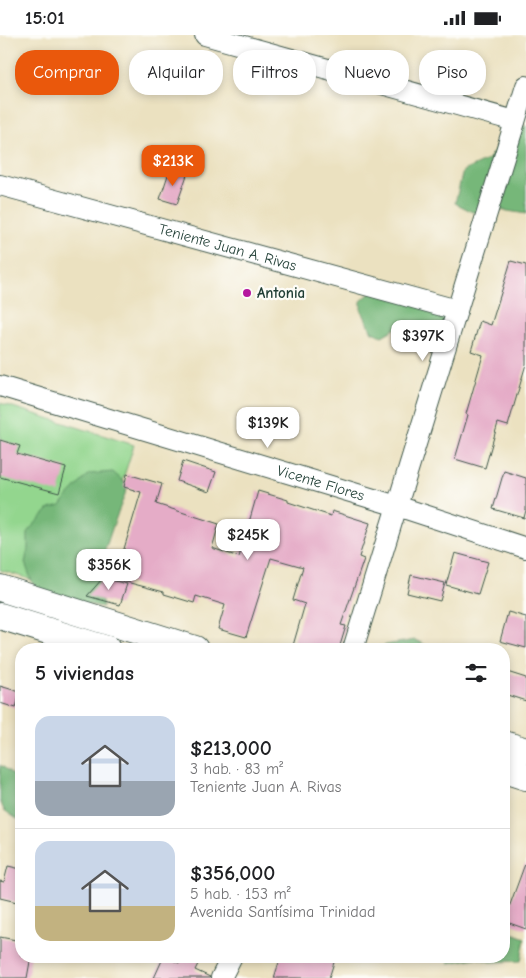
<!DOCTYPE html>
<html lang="es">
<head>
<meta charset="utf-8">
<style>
  body { margin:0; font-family:"Comic Neue",sans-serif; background:#f2f2f2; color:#202124; height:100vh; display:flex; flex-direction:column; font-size:19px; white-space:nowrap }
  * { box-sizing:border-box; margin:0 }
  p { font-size:16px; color:#757577 }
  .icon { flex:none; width:28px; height:28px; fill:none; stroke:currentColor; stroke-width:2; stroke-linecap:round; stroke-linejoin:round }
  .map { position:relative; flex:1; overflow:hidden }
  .sheet { position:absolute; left:15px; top:608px; width:495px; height:320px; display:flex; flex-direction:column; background:#fff; border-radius:20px; box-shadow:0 2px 8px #0003 }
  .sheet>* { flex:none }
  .guide { position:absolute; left:15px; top:15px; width:496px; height:45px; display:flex; gap:10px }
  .price { position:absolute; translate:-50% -42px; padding:0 11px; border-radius:10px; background:#fff; color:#222; font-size:16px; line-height:32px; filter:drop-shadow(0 1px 2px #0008) }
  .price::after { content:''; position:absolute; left:50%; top:30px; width:15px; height:11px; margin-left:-8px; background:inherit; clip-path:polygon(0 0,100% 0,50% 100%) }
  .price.on { background:#ea580c; color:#fff }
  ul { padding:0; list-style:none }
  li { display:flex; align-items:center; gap:15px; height:125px; padding:0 20px }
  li+li { border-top:1px solid #e0e0e0 }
  li span { display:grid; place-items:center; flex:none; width:140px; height:100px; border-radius:15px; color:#555 }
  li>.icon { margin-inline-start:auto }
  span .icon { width:60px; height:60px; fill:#fffc; stroke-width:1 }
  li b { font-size:21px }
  h2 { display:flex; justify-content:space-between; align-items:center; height:60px; padding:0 20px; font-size:21px }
  .tag { padding:0 18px; border-radius:20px; background:#fff; box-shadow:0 2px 8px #0003; font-size:18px; line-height:45px }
  .tag.on { background:#ea580c; color:#fff }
  .status { display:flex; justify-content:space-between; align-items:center; height:35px; padding:0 25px; background:#fff; direction:ltr }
  .status svg { height:14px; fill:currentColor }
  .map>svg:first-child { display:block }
  .green { fill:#93d68e; stroke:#598a61 }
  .forest { fill:#76b779; stroke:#4a7a56 }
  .building { fill:#e5acc7 }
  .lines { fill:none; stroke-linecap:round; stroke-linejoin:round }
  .minor-casing { stroke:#3e5649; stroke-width:22 }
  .major-casing { stroke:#3e5649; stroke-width:28 }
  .minor { stroke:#fff; stroke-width:20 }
  .major { stroke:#fff; stroke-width:26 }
  .poi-dot { fill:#b5179e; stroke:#fdfcf7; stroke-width:2 }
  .labels { text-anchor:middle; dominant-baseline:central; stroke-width:4.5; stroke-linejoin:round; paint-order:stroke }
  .street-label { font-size:15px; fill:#1f3d34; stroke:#fdfcf7 }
  .poi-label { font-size:15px; font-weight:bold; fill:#1f3d34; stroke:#fdfcf7; text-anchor:start }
</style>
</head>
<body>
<div class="status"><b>15:01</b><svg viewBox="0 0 49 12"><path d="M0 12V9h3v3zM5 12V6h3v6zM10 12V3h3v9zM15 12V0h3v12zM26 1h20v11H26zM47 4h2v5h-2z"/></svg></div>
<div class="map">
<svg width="526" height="943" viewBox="0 0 526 943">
  <rect width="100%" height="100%" fill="#fdfcf7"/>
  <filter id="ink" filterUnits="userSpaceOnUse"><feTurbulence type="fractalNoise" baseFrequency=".02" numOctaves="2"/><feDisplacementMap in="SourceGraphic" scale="10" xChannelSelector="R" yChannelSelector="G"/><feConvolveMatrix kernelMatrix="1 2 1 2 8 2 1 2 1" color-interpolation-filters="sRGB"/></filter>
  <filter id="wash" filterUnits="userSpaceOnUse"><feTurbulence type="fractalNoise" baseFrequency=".0096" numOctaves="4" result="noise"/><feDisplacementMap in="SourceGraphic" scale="20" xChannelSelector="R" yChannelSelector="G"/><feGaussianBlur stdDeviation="1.12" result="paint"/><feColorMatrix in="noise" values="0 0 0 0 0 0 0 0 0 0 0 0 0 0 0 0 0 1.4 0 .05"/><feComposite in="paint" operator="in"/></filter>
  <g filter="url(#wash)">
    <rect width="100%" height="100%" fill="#ebe1c0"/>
    <polygon class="green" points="0,368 134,410 85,561 0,535"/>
    <g class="forest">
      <polygon points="510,89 526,91 526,179 502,175 485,183 455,168 463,136 489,124"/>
      <polygon points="377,252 452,276 439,309 425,314 406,303 398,292 382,301 372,297 361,274 361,266"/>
      <polygon points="113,437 128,451 113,491 97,539 103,572 37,560 25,528 28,514 28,496 49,474 61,471 67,462 89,439"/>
      <polygon points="415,605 434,614 377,614 386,610"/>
      <path d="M0 730C25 745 21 757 21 783L17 784 4 775 0 766Z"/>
      <polygon points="504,879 507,896 525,903 521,926 491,927 476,923 449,928 442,921 504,921"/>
    </g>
    <g id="blocks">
      <g class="building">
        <polygon points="170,134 187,140 177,169 160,164"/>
        <polygon points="511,226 526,230 526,329 508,391 498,388 485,433 455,424 468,380 466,379 483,320 471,316 480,286 491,290"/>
        <polygon points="0,405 20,411 17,419 66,433 59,458 0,442"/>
        <polygon points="183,426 216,437 209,457 177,446"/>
        <polygon points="504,436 526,443 526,475 524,483 493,474"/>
        <polygon points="127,439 162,449 156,469 219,489 212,513 239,522 258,456 288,465 288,467 331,481 332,476 370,488 359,522 364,524 341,590 346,591 339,614 292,614 305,569 293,565 303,532 271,523 246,602 218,594 225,570 196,561 194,568 164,559 164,557 115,544 141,457 124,452"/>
        <polygon points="455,518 488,527 478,559 446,550"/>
        <polygon points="411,540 445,548 440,566 407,558"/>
        <polygon points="103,543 127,549 120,570 87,561"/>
        <polygon points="508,577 526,582 526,613 500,606"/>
        <polygon points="504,636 526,643 526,666 504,659"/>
        <polygon points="0,651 20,657 16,673 0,668"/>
        <polygon points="525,829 526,829 526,894 504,886"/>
        <polygon points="8,831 21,834 21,868 0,863 0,846 4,847"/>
        <polygon points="0,902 21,906 21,921 31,921 27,943 0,943"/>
        <polygon points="164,921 179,928 181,921 200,925 195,935 210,942 209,943 154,943"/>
        <polygon points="281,921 336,921 329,943 274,943"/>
      </g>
    </g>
  </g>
  <g filter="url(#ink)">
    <use href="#blocks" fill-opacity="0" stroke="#3e5649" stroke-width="1"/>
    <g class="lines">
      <g class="minor-casing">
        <g id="minor">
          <polyline points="205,0 515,86"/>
          <path id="s1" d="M0 150 457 275"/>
          <path id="s2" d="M0 351 397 471 526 513"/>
          <polyline points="353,614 526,51"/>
          <polyline points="221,943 232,921"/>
        </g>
      </g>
      <g class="major-casing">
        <g id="major">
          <polyline points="0,553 195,614"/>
          <polyline points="0,581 107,614"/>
          <polyline points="504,709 526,716"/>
          <polyline points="504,735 526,742"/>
        </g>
      </g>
      <use href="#minor" class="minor"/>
      <use href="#major" class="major"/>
    </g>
  </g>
  <circle class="poi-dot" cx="247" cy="258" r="5"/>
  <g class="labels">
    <g class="street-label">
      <text stroke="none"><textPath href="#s1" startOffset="236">Teniente Juan A. Rivas</textPath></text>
      <text stroke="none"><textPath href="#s2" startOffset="335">Vicente Flores</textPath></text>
    </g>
    <g class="poi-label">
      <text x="257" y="258">Antonia</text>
    </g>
  </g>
</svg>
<b class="price on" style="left:173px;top:152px">$213K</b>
<b class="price" style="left:423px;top:327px">$397K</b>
<b class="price" style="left:268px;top:414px">$139K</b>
<b class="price" style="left:248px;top:526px">$245K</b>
<b class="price" style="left:109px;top:556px">$356K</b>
<div class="guide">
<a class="tag on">Comprar</a>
<a class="tag">Alquilar</a>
<a class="tag">Filtros</a>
<a class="tag">Nuevo</a>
<a class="tag">Piso</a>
</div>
<section class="sheet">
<h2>5 viviendas<svg class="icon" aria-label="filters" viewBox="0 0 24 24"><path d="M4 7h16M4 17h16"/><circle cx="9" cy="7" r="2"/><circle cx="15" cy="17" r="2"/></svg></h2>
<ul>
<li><span style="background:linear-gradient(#c9d6e8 65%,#9aa5b1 0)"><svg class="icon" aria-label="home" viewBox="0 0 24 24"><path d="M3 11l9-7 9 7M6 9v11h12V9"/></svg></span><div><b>$213,000</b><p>3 hab. · 83 m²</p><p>Teniente Juan A. Rivas</p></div></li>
<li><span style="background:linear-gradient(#c9d6e8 65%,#c2b280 0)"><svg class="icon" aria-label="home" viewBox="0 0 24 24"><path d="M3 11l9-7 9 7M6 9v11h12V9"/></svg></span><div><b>$356,000</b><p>5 hab. · 153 m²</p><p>Avenida Santísima Trinidad</p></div></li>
</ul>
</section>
</div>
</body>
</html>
